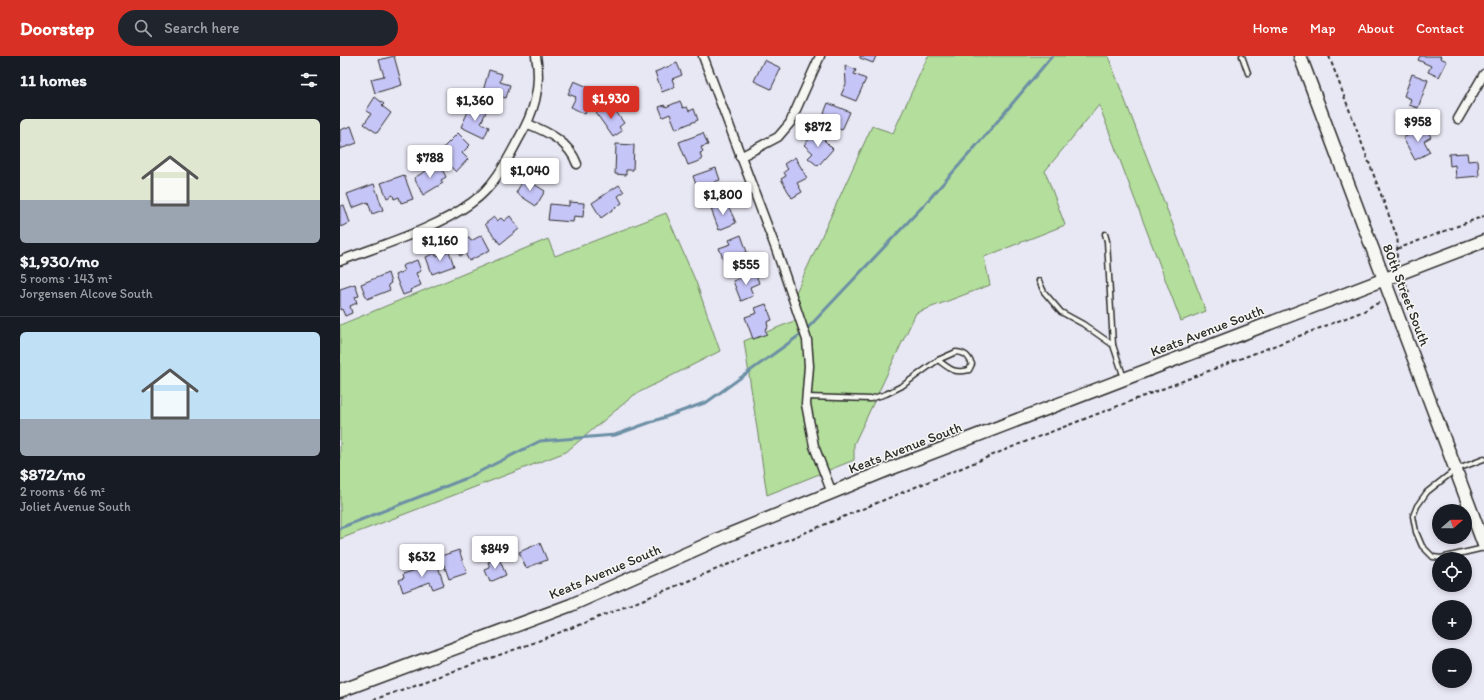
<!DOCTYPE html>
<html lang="en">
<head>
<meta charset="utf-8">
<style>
  body { margin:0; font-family:Itim,sans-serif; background:#20242c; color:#f1f3f6; height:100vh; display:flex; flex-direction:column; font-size:15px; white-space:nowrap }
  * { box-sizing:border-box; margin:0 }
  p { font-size:13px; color:#9ea1a6 }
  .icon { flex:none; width:22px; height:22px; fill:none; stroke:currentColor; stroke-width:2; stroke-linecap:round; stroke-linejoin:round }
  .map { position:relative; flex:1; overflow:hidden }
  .details { display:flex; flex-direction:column; background:#171b24; width:340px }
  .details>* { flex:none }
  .needle { width:26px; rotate:69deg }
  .buttons { position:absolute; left:1092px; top:448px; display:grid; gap:8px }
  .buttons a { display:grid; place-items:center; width:40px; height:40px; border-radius:50%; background:#171b24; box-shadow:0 2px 6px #0003; font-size:20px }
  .price { position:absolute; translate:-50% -34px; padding:0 9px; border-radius:4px; background:#fff; color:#222; font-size:13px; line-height:26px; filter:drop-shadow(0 1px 2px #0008) }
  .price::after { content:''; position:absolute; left:50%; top:24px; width:12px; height:9px; margin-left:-6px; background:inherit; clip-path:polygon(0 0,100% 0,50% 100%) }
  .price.on { background:#d93025; color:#fff }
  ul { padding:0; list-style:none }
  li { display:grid; align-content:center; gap:8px; height:212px; padding:0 20px }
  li+li { border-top:1px solid #363941 }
  li span { display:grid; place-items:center; height:124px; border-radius:6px; color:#555 }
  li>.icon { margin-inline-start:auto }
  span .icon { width:72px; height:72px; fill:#fffc; stroke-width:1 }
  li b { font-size:17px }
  h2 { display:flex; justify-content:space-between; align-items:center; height:48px; padding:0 20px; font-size:17px }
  header { display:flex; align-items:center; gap:24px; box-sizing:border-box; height:56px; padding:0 20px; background:#d93025; color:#fff }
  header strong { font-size:19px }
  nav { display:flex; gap:22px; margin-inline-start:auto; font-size:14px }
  .search { width:280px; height:36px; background:#20242c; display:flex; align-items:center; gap:10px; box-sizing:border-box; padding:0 14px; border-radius:22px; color:#9ea1a6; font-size:15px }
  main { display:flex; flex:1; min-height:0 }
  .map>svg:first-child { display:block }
  .green { fill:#b3de9b; stroke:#6f8463 }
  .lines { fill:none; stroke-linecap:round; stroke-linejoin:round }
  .stream { stroke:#6c8fa5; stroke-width:3 }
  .building { fill:#c6c5f7; stroke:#2b2b2b }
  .lane-casing { stroke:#2b2b2b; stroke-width:7 }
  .street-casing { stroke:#2b2b2b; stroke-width:11 }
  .secondary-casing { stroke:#2b2b2b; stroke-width:15 }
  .path { stroke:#2b2b2b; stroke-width:2; stroke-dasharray:4 3; stroke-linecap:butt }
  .lane { stroke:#f6f6f2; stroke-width:4 }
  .street { stroke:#f6f6f2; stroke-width:8 }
  .secondary { stroke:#f6f6f2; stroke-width:12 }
  .labels { text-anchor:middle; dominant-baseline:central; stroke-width:3; stroke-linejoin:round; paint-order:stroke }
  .street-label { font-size:14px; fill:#2b2b2b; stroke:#f6f6f2 }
</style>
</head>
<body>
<header>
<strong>Doorstep</strong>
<div class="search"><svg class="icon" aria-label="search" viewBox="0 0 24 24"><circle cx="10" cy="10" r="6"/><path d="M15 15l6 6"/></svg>Search here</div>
<nav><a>Home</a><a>Map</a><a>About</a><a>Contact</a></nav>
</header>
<main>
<section class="details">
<h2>11 homes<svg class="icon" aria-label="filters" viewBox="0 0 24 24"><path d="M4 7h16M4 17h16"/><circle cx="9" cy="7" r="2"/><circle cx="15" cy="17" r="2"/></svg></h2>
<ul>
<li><span style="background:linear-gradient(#dfe7d0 65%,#9aa5b1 0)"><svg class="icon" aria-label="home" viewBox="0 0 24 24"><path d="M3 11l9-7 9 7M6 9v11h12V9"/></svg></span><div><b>$1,930/mo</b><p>5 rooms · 143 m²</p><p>Jorgensen Alcove South</p></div></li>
<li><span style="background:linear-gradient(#bfe0f5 70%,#9aa5b1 0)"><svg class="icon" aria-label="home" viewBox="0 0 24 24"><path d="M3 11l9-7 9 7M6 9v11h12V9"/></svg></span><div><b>$872/mo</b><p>2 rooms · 66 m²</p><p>Joliet Avenue South</p></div></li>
</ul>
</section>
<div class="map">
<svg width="1144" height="644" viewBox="0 0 1144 644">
  <rect width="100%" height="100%" fill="#e8e7f4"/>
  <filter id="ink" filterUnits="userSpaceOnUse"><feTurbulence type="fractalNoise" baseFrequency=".025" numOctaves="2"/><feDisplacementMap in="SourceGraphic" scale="8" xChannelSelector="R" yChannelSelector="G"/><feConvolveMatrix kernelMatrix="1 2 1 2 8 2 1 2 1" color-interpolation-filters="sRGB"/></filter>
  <g filter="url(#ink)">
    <g class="green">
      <polygon points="588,0 768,0 866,255 841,265 759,49 705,115 725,169 644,201 650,229 576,257 514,388 514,404 427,439 404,285 459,263 453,243 532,70 553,77"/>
      <polygon points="326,157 356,226 380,295 294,339 226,396 0,483 0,269 208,183 215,200"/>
    </g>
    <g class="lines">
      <polyline class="stream" points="0,472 127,422 200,385 275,379 367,346 464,276 584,149 651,73 712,0"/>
    </g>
    <g class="building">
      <polygon points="54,0 62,29 35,37 31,23 44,20 39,4"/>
      <polygon points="520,0 536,0 533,7 520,2"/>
      <polygon points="1080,0 1101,0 1100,2 1107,5 1099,21 1088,16 1091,10 1078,4"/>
      <polygon points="424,4 441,12 431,33 414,25"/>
      <polygon points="337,7 342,19 332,23 335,31 322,36 315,16"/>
      <polygon points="505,9 516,14 514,18 526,23 516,45 501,39 506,28"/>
      <polygon points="149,14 162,18 160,26 170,29 166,42 143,35"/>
      <polygon points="1072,18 1088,24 1078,52 1069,49 1071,43 1064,40"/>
      <polygon points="234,25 255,34 245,58 231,51 236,41 228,38"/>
      <polygon points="35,41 44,48 42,50 51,57 37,77 24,68 31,58 26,55"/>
      <polygon points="340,45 343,52 347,51 349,55 354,53 358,64 336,73 330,58 323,61 319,51 325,49 326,51"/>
      <polygon points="270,47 284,67 279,71 282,75 273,81 256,57"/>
      <polygon points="488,47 510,56 502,74 489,69 492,61 484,57"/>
      <polygon points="131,49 146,56 141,67 149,71 144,82 121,71"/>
      <polygon points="11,70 17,87 0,93 0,74"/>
      <polygon points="1085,70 1091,81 1084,85 1090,96 1075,104 1063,82"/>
      <polygon points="477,74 486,82 484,84 493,93 478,110 468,102 473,97 464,89"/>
      <polygon points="118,77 130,89 122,97 128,103 116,116 107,107 111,104 101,94"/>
      <polygon points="363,77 368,89 361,91 363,96 360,97 362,104 348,109 339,86"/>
      <polygon points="276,88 294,89 293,114 286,114 286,119 275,118"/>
      <polygon points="1127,97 1128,105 1138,104 1139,120 1116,122 1115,109 1110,110 1109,98"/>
      <polygon points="455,101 467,122 457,127 462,136 452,142 441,123 446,120 444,116 448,113 444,108"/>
      <polygon points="99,107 106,121 101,124 103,127 83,139 74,122"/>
      <polygon points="376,112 380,124 374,126 376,130 372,132 375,138 361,143 353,120"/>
      <polygon points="64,119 73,143 61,147 59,141 54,143 53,139 47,142 41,127"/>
      <polygon points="184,122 205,135 196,150 176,137"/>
      <polygon points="34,128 43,154 32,158 28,146 12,152 7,138"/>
      <polygon points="279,129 284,136 278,140 282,147 261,162 252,147"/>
      <polygon points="229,146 244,147 243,161 234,160 233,166 208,164 210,148 229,150"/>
      <polygon points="387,147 396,167 379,174 371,153"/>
      <polygon points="4,149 10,167 0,171 0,150"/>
      <polygon points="170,160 179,173 160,188 145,168 154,161 157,165 161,162 164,165"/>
      <polygon points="142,179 150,194 129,205 125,197 120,200 115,189 129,182 131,185"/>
      <polygon points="401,179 407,196 402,198 403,203 400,204 402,209 388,215 379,192 391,188 389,184"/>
      <polygon points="109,195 114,210 92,218 86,201 95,197 96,200"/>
      <polygon points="77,204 81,215 76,217 81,229 70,234 71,236 63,239 55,219 64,215 62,210"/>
      <polygon points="415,216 419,227 410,231 413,240 401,245 393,225"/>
      <polygon points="48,217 51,227 48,229 50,234 27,243 21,228"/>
      <polygon points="15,228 19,240 15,241 17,247 10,250 12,257 5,260 2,253 0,254 0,233"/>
      <polygon points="426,248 432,264 427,266 428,271 425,273 427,278 413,283 405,261 417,257 415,252"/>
      <polygon points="200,487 207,504 186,512 179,496"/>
      <polygon points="119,494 127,517 109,523 101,500"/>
      <polygon points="159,502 166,519 150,526 145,514 150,512 148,506"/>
      <polygon points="97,507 104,529 93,533 90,526 63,536 59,524 64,522 63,518"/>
    </g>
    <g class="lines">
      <g class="lane-casing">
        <g id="lane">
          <polyline points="902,0 908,17"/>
          <polyline points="765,178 767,185 773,289"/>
          <polyline points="699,225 704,236 721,256 743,268 773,289 784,322"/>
          <path d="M616 296C626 297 628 300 632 308L629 314C614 318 610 313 598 304Z"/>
          <polyline points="467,341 530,343 546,338 562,330 598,304"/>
          <polyline points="1144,492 1101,502 1093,501 1082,490 1076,476 1073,460 1077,450 1087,436 1115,414 1144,403"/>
        </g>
      </g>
      <g class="street-casing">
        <g id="street">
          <polyline points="363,0 436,193 467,284 469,310 466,348 474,390 492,437"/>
          <polyline points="1118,63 1144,18"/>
          <path d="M188 68C208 76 229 86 237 108"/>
          <polyline points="400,101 438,81 450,67 480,0"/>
          <path d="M0 205C41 189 96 173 131 147 153 132 166 107 178 84 194 57 202 31 196 0"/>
        </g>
      </g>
      <g class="secondary-casing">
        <g id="secondary">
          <polyline points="960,0 1144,489"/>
          <polyline points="0,635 231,549 388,479 547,414 1144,185"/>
        </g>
      </g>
      <g class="path">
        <path d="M989 0 1057 181C1059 190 1055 197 1058 206"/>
        <polyline points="1057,193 1144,160"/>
        <polyline points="1061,239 1069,236 1065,227"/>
        <polyline points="33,644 193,587 302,544 677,389 1024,255 1033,249 1042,246"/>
      </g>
      <use href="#lane" class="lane"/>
      <use href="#street" class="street"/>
      <use href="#secondary" class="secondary"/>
    </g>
  </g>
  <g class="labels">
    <g class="street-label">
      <text transform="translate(1066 239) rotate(69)">80th Street South</text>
      <text transform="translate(867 275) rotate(-21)">Keats Avenue South</text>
      <text transform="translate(565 392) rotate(-21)">Keats Avenue South</text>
      <text transform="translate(265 516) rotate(-23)">Keats Avenue South</text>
    </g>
  </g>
</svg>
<div class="buttons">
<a><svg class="needle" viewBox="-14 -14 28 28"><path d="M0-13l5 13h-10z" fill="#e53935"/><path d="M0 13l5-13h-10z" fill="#9ea1a6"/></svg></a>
<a><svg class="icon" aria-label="locate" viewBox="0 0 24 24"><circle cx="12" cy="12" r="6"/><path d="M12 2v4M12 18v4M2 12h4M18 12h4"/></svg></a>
<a>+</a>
<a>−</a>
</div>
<b class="price on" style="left:271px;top:64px">$1,930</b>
<b class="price" style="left:135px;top:66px">$1,360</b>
<b class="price" style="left:1078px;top:87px">$958</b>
<b class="price" style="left:478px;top:92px">$872</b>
<b class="price" style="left:90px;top:123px">$788</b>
<b class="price" style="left:190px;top:136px">$1,040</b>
<b class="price" style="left:383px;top:160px">$1,800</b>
<b class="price" style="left:100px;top:206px">$1,160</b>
<b class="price" style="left:406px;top:230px">$555</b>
<b class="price" style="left:155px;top:514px">$849</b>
<b class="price" style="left:82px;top:522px">$632</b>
</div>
</main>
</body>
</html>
